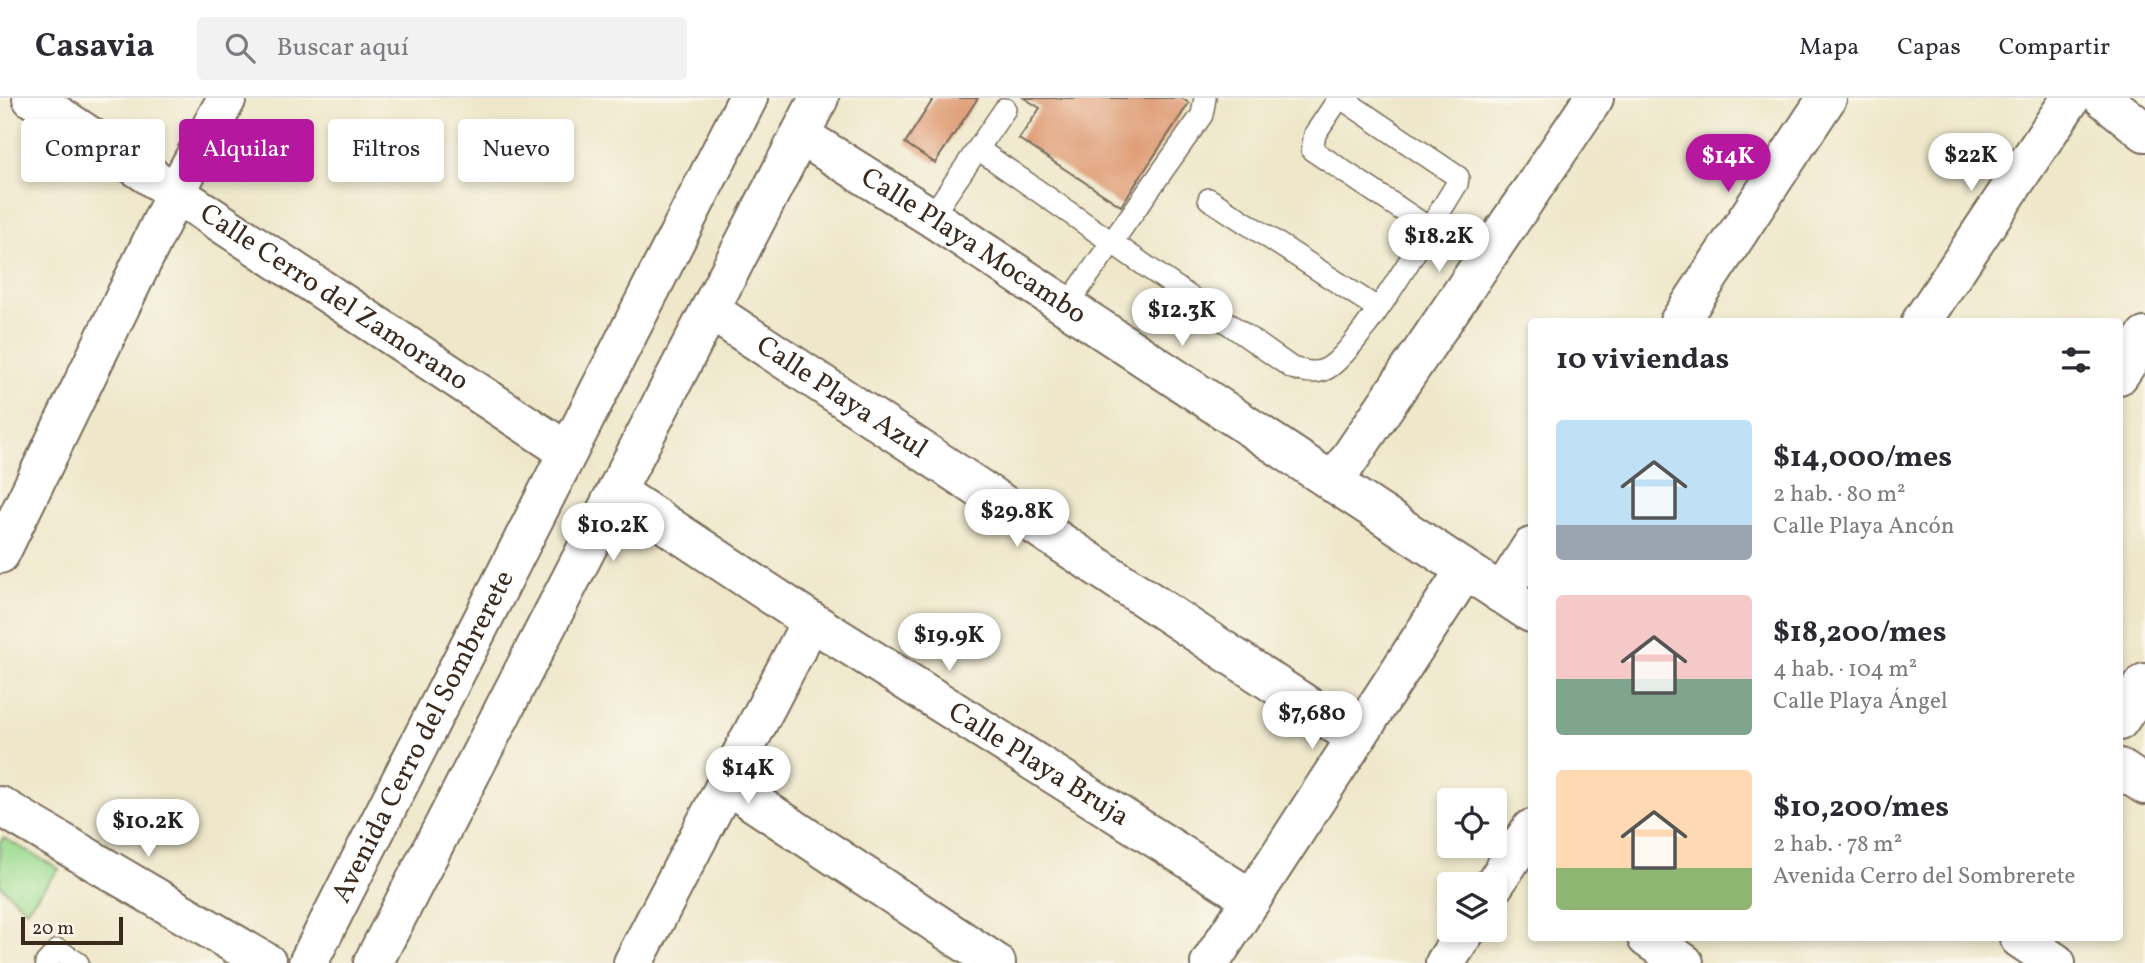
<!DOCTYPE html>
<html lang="es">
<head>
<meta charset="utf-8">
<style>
  body { margin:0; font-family:Vollkorn,serif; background:#f2f2f3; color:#2b2b33; height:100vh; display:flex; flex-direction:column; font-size:26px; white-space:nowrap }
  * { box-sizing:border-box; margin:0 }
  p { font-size:23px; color:#7c7c81 }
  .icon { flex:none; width:38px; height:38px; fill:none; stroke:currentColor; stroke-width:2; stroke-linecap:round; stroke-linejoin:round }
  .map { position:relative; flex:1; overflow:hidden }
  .sheet { position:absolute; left:1528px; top:220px; width:595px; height:623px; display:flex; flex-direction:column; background:#fff; border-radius:7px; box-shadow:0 4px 10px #0003 }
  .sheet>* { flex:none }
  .guide { position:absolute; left:21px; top:21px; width:665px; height:63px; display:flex; gap:14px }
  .tools { position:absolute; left:1437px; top:690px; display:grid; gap:14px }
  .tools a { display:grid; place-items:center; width:70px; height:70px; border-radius:7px; background:#fff; box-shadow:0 4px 10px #0003; font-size:35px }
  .scale { position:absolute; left:21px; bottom:18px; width:102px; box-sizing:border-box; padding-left:7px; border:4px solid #3b2a1e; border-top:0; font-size:19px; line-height:24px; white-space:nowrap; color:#3b2a1e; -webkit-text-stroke:5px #fbf7ec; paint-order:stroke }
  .price { position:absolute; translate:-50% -60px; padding:0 16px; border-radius:24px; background:#fff; color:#222; font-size:23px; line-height:46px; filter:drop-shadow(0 2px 4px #0008) }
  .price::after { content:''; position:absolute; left:50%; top:42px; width:21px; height:16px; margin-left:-10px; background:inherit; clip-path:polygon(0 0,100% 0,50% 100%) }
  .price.active { background:#b5179e; color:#fff }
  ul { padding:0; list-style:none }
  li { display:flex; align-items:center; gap:21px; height:175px; padding:0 28px }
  li span { display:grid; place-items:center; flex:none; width:196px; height:140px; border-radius:7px; color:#555 }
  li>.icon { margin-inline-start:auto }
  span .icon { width:84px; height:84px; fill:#fffc; stroke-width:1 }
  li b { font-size:30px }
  h2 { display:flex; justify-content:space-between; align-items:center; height:84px; padding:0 28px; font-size:30px }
  .pill { padding:0 24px; border-radius:7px; background:#fff; box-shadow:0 4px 10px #0003; font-size:24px; line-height:63px }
  .pill.active { background:#b5179e; color:#fff }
  header { display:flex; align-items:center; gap:42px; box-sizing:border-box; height:98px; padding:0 35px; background:#fff; border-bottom:2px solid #e1e1e2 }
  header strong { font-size:33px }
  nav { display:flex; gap:38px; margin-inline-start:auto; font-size:24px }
  .search { width:490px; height:63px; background:#f2f2f3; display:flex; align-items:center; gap:18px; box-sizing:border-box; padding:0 24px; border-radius:7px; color:#7c7c81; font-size:26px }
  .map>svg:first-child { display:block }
  .green { fill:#9cdb90; stroke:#6c8257; stroke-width:2 }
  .building { fill:#db9267 }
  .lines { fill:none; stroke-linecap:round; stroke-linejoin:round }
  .lane-casing { stroke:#7a6c5a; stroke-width:24 }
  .street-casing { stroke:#7a6c5a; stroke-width:42 }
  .secondary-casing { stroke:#7a6c5a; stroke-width:42 }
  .lane { stroke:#fff; stroke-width:21 }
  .street { stroke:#fff; stroke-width:38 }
  .secondary { stroke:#fff; stroke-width:38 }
  .labels { text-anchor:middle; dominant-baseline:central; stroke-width:6; stroke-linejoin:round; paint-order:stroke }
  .street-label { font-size:28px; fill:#3b2a1e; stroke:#fbf7ec }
</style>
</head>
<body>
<header>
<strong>Casavia</strong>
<div class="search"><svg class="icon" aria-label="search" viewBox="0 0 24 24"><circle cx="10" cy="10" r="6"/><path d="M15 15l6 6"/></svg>Buscar aquí</div>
<nav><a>Mapa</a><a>Capas</a><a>Compartir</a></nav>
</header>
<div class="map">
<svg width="2145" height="865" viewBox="0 0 2145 865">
  <rect width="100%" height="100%" fill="#fbf7ec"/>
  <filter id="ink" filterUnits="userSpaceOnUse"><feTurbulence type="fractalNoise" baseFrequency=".0143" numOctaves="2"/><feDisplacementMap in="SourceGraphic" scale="14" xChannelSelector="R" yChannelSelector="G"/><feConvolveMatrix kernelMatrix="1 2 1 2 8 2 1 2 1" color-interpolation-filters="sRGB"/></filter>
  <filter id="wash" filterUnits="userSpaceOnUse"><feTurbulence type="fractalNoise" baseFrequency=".00686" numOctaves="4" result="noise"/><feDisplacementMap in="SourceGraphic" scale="28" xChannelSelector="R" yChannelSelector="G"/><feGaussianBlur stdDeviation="1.57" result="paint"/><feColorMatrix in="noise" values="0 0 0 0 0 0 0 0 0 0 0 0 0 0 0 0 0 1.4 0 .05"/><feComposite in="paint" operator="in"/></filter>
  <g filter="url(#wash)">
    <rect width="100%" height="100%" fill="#eee7ca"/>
    <polygon class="green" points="4,740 59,771 26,812 0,787 0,744"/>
    <g id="blocks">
      <g class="building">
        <polygon points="934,0 978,0 935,65 905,45"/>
        <polygon points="1024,0 1181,0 1189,5 1121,108 1019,41 1040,10"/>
      </g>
    </g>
  </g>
  <g filter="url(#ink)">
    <use href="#blocks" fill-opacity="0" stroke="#7a6c5a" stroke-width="2"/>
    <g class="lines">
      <g class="lane-casing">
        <g id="lane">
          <polyline points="1339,0 1315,36 1312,52 1429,130"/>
          <path d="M978 51 1292 270C1303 273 1313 276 1324 272 1355 261 1435 120 1457 86L1458 79 1341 0"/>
          <polyline points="1209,101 1377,210"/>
          <polyline points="931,119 1005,11"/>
          <polyline points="1066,209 1202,17 1205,0"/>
          <polyline points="46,865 58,852 78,865"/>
        </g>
      </g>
      <g class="street-casing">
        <g id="street">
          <path id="s1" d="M32 0 568 354"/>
          <polyline points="2103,0 2145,34"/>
          <path id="s2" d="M800 37 931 119 1531 515"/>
          <path id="s3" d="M710 212 1356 640"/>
          <polyline points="1679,224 1827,0"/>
          <polyline points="1921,224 2071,0"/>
          <polyline points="2119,277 2145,239"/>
          <polyline points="1333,385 1594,0"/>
          <path id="s4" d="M617 394 811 523 1252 801"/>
          <polyline points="0,456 176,94 227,0"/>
          <polyline points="1501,496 1531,449"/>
          <polyline points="2119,623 2145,585"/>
          <polyline points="2119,670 2145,687"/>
          <polyline points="726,686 996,865"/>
          <polyline points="0,708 267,865"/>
          <polyline points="1494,787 1531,731"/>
          <polyline points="1647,840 1684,865"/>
          <polyline points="2019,840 2056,865"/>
          <polyline points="633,865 811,523"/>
          <polyline points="1210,865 1464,474"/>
          <polyline points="1445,865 1467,831"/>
        </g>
      </g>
      <g class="secondary-casing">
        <g id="secondary">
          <path id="s5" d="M308 865 748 0"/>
          <polyline points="373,865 819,0"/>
        </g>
      </g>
      <use href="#lane" class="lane"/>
      <use href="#street" class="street"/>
      <use href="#secondary" class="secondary"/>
    </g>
  </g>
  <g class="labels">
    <g class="street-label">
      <text stroke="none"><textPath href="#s2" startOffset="206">Calle Playa Mocambo</textPath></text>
      <text stroke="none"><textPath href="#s1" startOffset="362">Calle Cerro del Zamorano</textPath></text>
      <text stroke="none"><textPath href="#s3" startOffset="158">Calle Playa Azul</textPath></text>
      <text stroke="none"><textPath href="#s5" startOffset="254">Avenida Cerro del Sombrerete</textPath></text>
      <text stroke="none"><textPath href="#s4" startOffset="502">Calle Playa Bruja</textPath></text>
    </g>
  </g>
</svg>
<div class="tools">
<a><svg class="icon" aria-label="locate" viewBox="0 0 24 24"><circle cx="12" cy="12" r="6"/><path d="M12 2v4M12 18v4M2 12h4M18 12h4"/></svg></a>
<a><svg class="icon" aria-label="layers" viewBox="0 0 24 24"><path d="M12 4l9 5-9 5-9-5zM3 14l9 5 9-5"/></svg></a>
</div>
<div class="scale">20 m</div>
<b class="price" style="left:1971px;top:95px">$22K</b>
<b class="price active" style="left:1728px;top:96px">$14K</b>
<b class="price" style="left:1439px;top:176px">$18.2K</b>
<b class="price" style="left:1182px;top:250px">$12.3K</b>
<b class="price" style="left:1017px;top:451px">$29.8K</b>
<b class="price" style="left:613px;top:465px">$10.2K</b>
<b class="price" style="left:949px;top:575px">$19.9K</b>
<b class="price" style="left:1312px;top:653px">$7,680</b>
<b class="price" style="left:748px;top:708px">$14K</b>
<b class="price" style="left:148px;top:761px">$10.2K</b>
<div class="guide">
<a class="pill">Comprar</a>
<a class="pill active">Alquilar</a>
<a class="pill">Filtros</a>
<a class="pill">Nuevo</a>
</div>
<section class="sheet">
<h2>10 viviendas<svg class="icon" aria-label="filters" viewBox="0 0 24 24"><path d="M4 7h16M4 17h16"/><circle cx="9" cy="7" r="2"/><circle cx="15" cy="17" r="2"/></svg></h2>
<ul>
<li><span style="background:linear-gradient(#bfe0f5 75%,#9aa5b1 0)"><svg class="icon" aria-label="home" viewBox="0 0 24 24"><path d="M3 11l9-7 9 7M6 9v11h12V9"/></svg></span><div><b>$14,000/mes</b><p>2 hab. · 80 m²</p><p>Calle Playa Ancón</p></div></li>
<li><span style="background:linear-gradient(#f6c9c9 60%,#7fa58c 0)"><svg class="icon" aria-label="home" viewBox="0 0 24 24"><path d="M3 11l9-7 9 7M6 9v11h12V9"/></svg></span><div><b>$18,200/mes</b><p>4 hab. · 104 m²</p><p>Calle Playa Ángel</p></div></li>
<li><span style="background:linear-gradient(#ffd9b3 70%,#8fb573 0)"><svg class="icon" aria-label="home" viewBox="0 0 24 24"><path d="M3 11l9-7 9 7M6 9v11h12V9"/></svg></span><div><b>$10,200/mes</b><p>2 hab. · 78 m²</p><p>Avenida Cerro del Sombrerete</p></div></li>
</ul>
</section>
</div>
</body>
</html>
